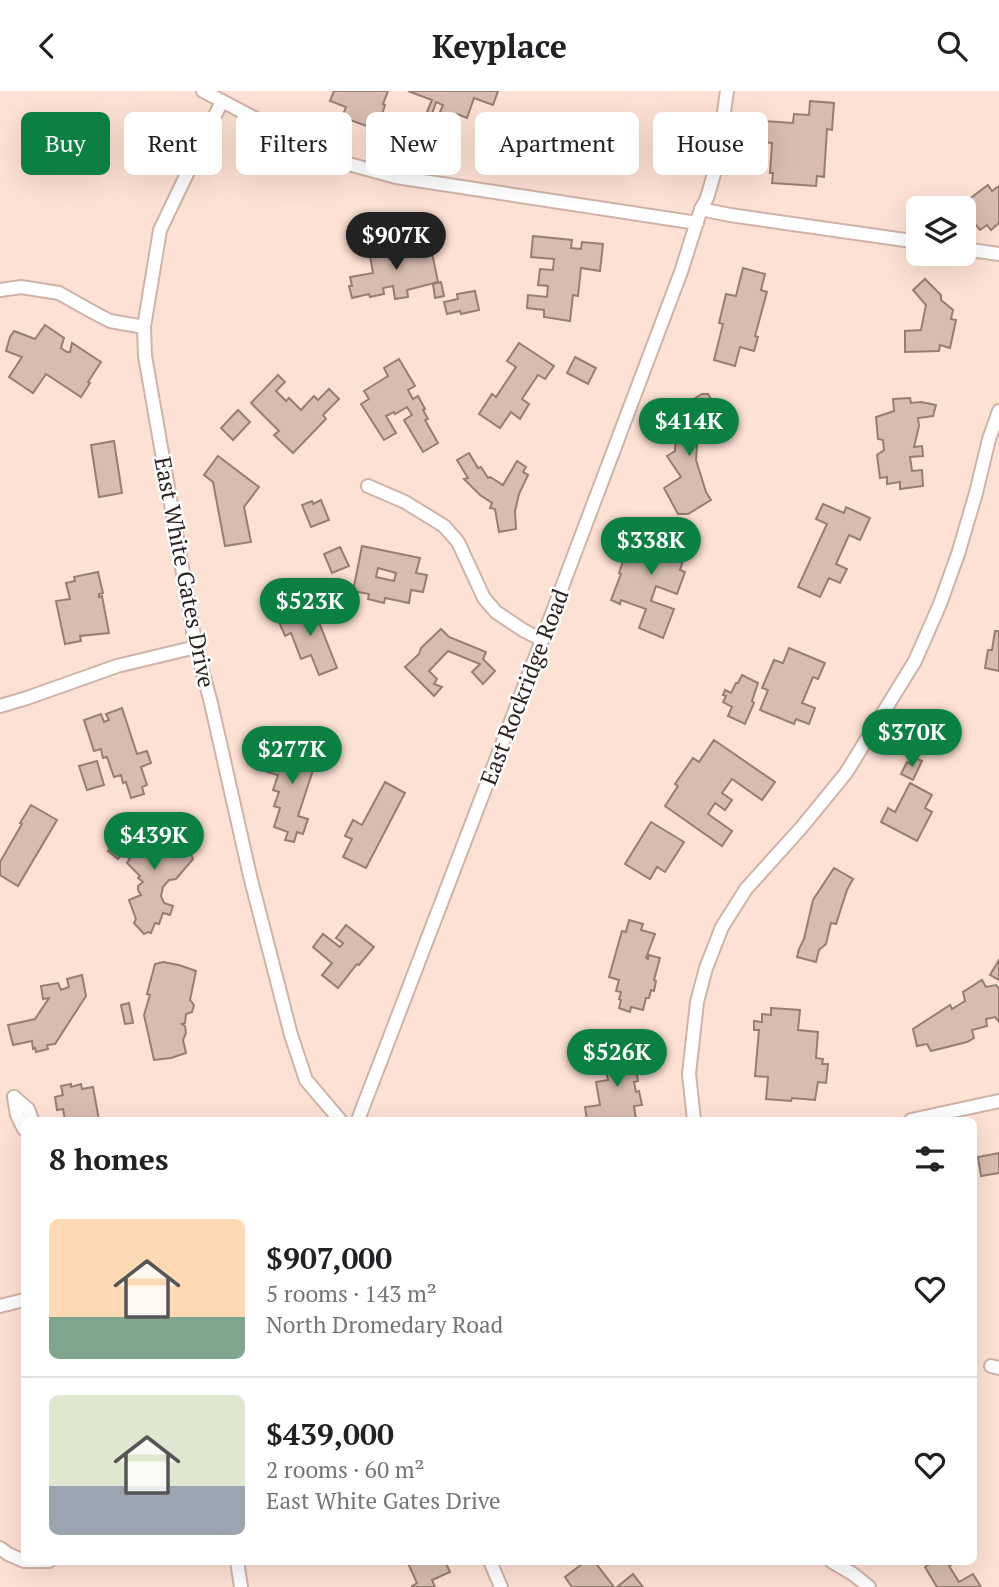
<!DOCTYPE html>
<html lang="en">
<head>
<meta charset="utf-8">
<style>
  body { margin:0; font-family:"PT Serif",serif; background:#f2f2f2; color:#202124; height:100vh; display:flex; flex-direction:column; font-size:26px; white-space:nowrap }
  * { box-sizing:border-box; margin:0 }
  p { font-size:23px; color:#757577 }
  .icon { flex:none; width:38px; height:38px; fill:none; stroke:currentColor; stroke-width:2; stroke-linecap:round; stroke-linejoin:round }
  .map { position:relative; flex:1; overflow:hidden }
  .side { position:absolute; left:21px; top:1026px; width:956px; height:448px; display:flex; flex-direction:column; background:#fff; border-radius:10px; box-shadow:0 7px 28px #0002 }
  .side>* { flex:none }
  .hud { position:absolute; left:21px; top:21px; width:957px; height:63px; display:flex; gap:14px }
  .tools { position:absolute; left:906px; top:105px; display:grid; gap:14px }
  .tools a { display:grid; place-items:center; width:70px; height:70px; border-radius:10px; background:#fff; box-shadow:0 7px 28px #0002; font-size:35px }
  .price { position:absolute; translate:-50% -60px; padding:0 16px; border-radius:24px; background:#0b8043; color:#fff; font-size:23px; line-height:46px; filter:drop-shadow(0 2px 4px #0008) }
  .price::after { content:''; position:absolute; left:50%; top:42px; width:21px; height:16px; margin-left:-10px; background:inherit; clip-path:polygon(0 0,100% 0,50% 100%) }
  .price.active { background:#222; color:#fff }
  ul { padding:0; list-style:none }
  li { display:flex; align-items:center; gap:21px; height:175px; padding:0 28px }
  li+li { border-top:2px solid #e0e0e0 }
  li span { display:grid; place-items:center; flex:none; width:196px; height:140px; border-radius:10px; color:#555 }
  li>.icon { margin-inline-start:auto }
  span .icon { width:84px; height:84px; fill:#fffc; stroke-width:1 }
  li b { font-size:30px }
  h2 { display:flex; justify-content:space-between; align-items:center; height:84px; padding:0 28px; font-size:30px }
  .tag { padding:0 24px; border-radius:10px; background:#fff; box-shadow:0 7px 28px #0002; font-size:24px; line-height:63px }
  .tag.active { background:#0b8043; color:#fff }
  header { display:flex; justify-content:space-between; align-items:center; height:91px; padding:0 28px; background:#fff; font-size:32px; font-weight:800 }
  .map>svg:first-child { display:block }
  .building { fill:#d8bcb0; stroke:#977d72; stroke-width:2; fill-rule:evenodd }
  .lines { fill:none; stroke-linecap:round; stroke-linejoin:round }
  .minor-casing { stroke:#cfb3a8; stroke-width:16 }
  .minor { stroke:#fff; stroke-width:12 }
  .labels { text-anchor:middle; dominant-baseline:central; stroke-width:5; stroke-linejoin:round; paint-order:stroke }
  .street-label { font-size:23px; fill:#2d231e; stroke:#fff }
</style>
</head>
<body>
<header><svg class="icon" aria-label="back" viewBox="0 0 24 24"><path d="M15 5l-7 7 7 7"/></svg>Keyplace<svg class="icon" aria-label="search" viewBox="0 0 24 24"><circle cx="10" cy="10" r="6"/><path d="M15 15l6 6"/></svg></header>
<div class="map">
<svg width="999" height="1496" viewBox="0 0 999 1496">
  <rect width="100%" height="100%" fill="#fee1d5"/>
  <g class="building">
    <polygon points="334,0 388,0 383,13 385,14 377,39 342,26 346,16 330,10"/>
    <polygon points="408,0 498,0 493,14 474,7 467,27 457,23 456,28 440,21 443,14 436,11 432,23 427,21 432,9"/>
    <polygon points="810,10 834,12 832,39 827,38 824,86 817,85 816,95 772,92 773,82 770,82 772,52 763,51 765,30 793,32 794,23 809,24"/>
    <polygon points="988,94 992,100 999,95 999,132 991,139 987,134 980,139 964,120 964,117 960,115"/>
    <polygon points="533,145 572,149 571,157 581,158 582,151 603,153 600,180 581,177 578,205 573,204 570,230 544,226 544,219 527,217 528,204 547,206 548,195 538,194 540,178 553,179 554,168 531,166"/>
    <polygon points="385,149 389,168 414,163 413,155 430,152 438,191 407,199 408,206 395,208 393,195 383,197 384,203 370,206 369,203 352,207 349,195 352,195 350,186 373,182 368,153"/>
    <polygon points="743,177 765,183 761,199 767,201 755,245 758,246 754,260 740,256 735,275 714,269 723,233 719,232 726,203 736,205"/>
    <polygon points="925,188 941,204 941,209 953,219 951,228 956,229 950,257 940,254 939,260 905,261 905,240 921,239 926,214 913,199"/>
    <polygon points="441,191 444,205 435,207 433,193"/>
    <polygon points="475,200 479,219 461,223 460,220 447,223 444,211 458,208 457,203"/>
    <polygon points="45,234 64,247 61,257 67,261 70,261 72,252 101,271 88,291 90,292 81,306 46,283 33,302 9,286 22,266 6,260 10,246 14,240 35,248"/>
    <polygon points="519,252 554,275 545,288 538,284 522,308 529,313 520,328 511,321 500,337 479,323 492,303 496,306 516,276 507,270"/>
    <polygon points="575,266 596,277 588,293 567,282"/>
    <polygon points="399,268 415,295 408,299 413,308 418,305 425,318 423,319 428,328 425,329 438,352 423,361 404,329 412,324 407,316 395,323 394,321 386,325 396,342 384,349 361,313 369,308 364,300 388,285 384,277"/>
    <polygon points="278,284 285,291 276,300 286,310 289,307 301,319 314,305 318,309 329,298 339,308 323,324 326,328 293,362 274,344 279,340 251,312"/>
    <polygon points="702,303 708,303 716,316 699,327 696,369 706,401 711,409 688,423 678,423 664,397 681,386 667,365 675,360 677,318"/>
    <polygon points="910,307 911,312 921,311 936,314 933,325 918,327 919,335 914,356 922,355 923,365 910,366 912,380 922,379 923,395 900,398 900,391 887,393 887,386 880,387 877,364 884,359 883,349 878,348 876,326 894,320 893,308"/>
    <polygon points="238,319 250,331 233,349 221,337"/>
    <polygon points="114,350 122,402 99,406 91,354"/>
    <polygon points="469,362 478,377 481,376 488,387 490,386 503,394 517,370 526,376 523,381 528,384 519,403 515,420 516,438 499,441 495,418 490,417 492,412 480,404 464,388 468,387 457,369"/>
    <polygon points="218,365 259,396 244,416 251,451 225,455 213,391 204,384"/>
    <polygon points="321,409 329,429 311,436 302,414 312,410 313,413"/>
    <polygon points="823,413 844,422 846,416 870,427 860,449 849,444 836,473 847,478 840,492 829,487 820,506 798,496 827,433 816,428"/>
    <polygon points="635,436 688,455 680,479 685,481 677,503 656,495 651,510 674,518 663,547 639,537 646,518 621,509 620,513 611,509 621,483 619,482"/>
    <path d="M362 455 420 467 416 482 427 484 423 501 411 499 409 512 385 507 384 512 368 508 369 503 353 500ZM378 477 396 482 394 490 376 486Z"/>
    <polygon points="340,456 349,475 332,482 324,463"/>
    <polygon points="98,481 103,502 99,503 99,506 102,505 109,542 80,545 81,550 65,553 56,510 70,508 66,492 75,490 74,486"/>
    <polygon points="311,511 337,577 319,584 311,564 301,568 291,542 285,545 279,531 298,523 296,517"/>
    <polygon points="441,538 449,546 486,561 483,568 495,580 483,593 472,581 480,573 448,560 429,580 437,588 434,593 442,596 434,605 405,576 419,563 421,557"/>
    <polygon points="995,540 999,540 999,580 985,577 988,559 992,559"/>
    <polygon points="789,557 825,572 818,588 813,586 802,612 815,617 809,633 796,628 794,633 760,619 768,599 762,597 774,569 783,572"/>
    <polygon points="742,584 758,592 752,610 754,612 745,633 728,625 732,616 723,611 726,605 723,604 725,599 731,602 736,592 738,592"/>
    <polygon points="122,617 137,663 147,660 151,672 141,676 147,694 142,696 144,703 131,707 126,691 123,692 121,684 114,686 107,666 103,667 101,658 94,660 84,629 101,623 104,631 109,629 106,623"/>
    <polygon points="288,645 304,650 302,657 310,659 307,667 316,670 298,725 308,728 303,743 297,741 294,751 285,749 288,741 274,736 280,717 274,715 279,701 273,699 278,684 267,681 271,668 280,671"/>
    <polygon points="714,649 775,691 762,709 732,688 722,702 732,709 725,719 715,712 708,723 732,740 722,755 665,715 678,695 675,693 693,667 699,671"/>
    <polygon points="915,667 922,670 913,689 901,683 907,671 912,674"/>
    <polygon points="97,670 104,694 87,699 79,675"/>
    <polygon points="385,691 405,702 366,777 343,766 352,748 345,745 353,729 362,734"/>
    <polygon points="910,692 932,704 925,717 932,721 917,750 881,731 888,717 895,721"/>
    <polygon points="31,714 57,729 18,795 0,784 0,771 22,733 20,732"/>
    <polygon points="651,731 684,751 665,781 657,776 650,788 625,773"/>
    <polygon points="162,732 165,733 169,739 175,733 185,741 179,749 179,752 182,752 186,756 186,762 190,761 193,768 176,788 169,789 163,796 161,805 164,812 173,815 170,824 163,822 159,833 155,832 151,842 148,841 144,843 134,832 136,828 129,809 141,804 138,799 138,795 143,791 138,787 140,785 127,772 130,768 123,762 118,768 108,760 112,756 110,752 115,747 120,745 131,755 136,750 146,759 150,754 148,752 155,743 159,746 161,744 158,740"/>
    <polygon points="834,777 853,788 847,799 836,833 831,832 826,853 819,859 816,871 797,866 799,858 804,848 813,809"/>
    <polygon points="629,829 643,833 641,839 655,843 646,867 648,868 649,864 660,867 654,889 656,890 654,900 651,899 649,907 646,907 643,919 631,916 630,921 619,917 621,909 619,908 621,901 616,900 619,889 609,886 622,840 626,841"/>
    <polygon points="346,834 374,856 359,874 357,873 338,897 322,884 332,872 313,856 323,843 340,856 343,852 336,847"/>
    <polygon points="999,869 999,889 990,884"/>
    <polygon points="163,871 179,874 196,880 190,909 194,914 192,921 186,923 185,932 182,933 185,935 186,942 183,949 186,962 171,967 154,969 144,924 150,904 147,903 155,873"/>
    <polygon points="82,884 86,905 55,953 47,954 48,958 36,961 35,957 33,958 32,950 13,954 8,934 35,928 49,907 43,908 41,895 58,892 61,899 69,896 67,888"/>
    <polygon points="982,889 986,896 996,894 999,898 999,931 995,926 986,928 987,935 972,939 974,947 967,951 931,960 927,953 917,955 913,938 950,914 952,918 965,910 963,901"/>
    <polygon points="129,912 133,932 125,933 121,914"/>
    <polygon points="771,917 800,919 798,939 818,941 816,967 823,968 822,973 828,973 826,992 818,991 815,1009 792,1007 791,1010 766,1008 768,986 755,985 759,939 754,939 754,930 762,931 762,923 771,924"/>
    <polygon points="633,958 638,990 634,991 636,1001 639,1000 642,1014 634,1015 636,1029 587,1029 585,1016 600,1014 596,991 608,989 602,963"/>
    <polygon points="71,993 71,996 81,993 82,998 93,996 99,1029 65,1029 63,1018 57,1019 55,1006 63,1004 61,995"/>
    <polygon points="999,1062 999,1082 981,1085 978,1066"/>
    <polygon points="407,1470 445,1470 450,1481 432,1489 435,1496 412,1496 412,1495 417,1492"/>
    <polygon points="586,1470 594,1470 614,1496 572,1496 565,1486"/>
    <polygon points="934,1470 948,1470 951,1474 949,1475 959,1491 973,1483 981,1496 937,1496 925,1476"/>
    <polygon points="633,1483 643,1496 617,1496"/>
  </g>
  <g class="lines">
    <g class="minor-casing">
      <g id="minor">
        <polyline points="203,0 334,69 396,86 697,132"/>
        <polyline points="222,10 160,139 144,236 145,265 196,556 211,612 250,785 291,944 306,989 340,1029"/>
        <polyline points="701,118 730,124 919,151"/>
        <polyline points="964,158 999,163"/>
        <polyline points="0,199 21,196 59,202 91,220 110,230 144,236"/>
        <polyline points="368,395 405,411 444,435 458,451 484,507 496,521 523,539 542,549"/>
        <polyline points="0,615 27,607 117,575 196,556"/>
        <polyline points="14,1006 17,1024 24,1038"/>
        <polyline points="14,1006 28,1018 32,1029"/>
        <polyline points="358,1029 542,549 681,181 701,118 707,107 716,76 727,0"/>
        <polyline points="694,1029 689,983 697,911 706,877 722,836 746,798 801,737 846,682 915,570 940,513 958,463 976,402 989,348 999,320"/>
        <polyline points="911,1029 999,1010"/>
        <polyline points="0,1215 24,1209"/>
        <polyline points="991,1275 999,1277"/>
        <polyline points="0,1457 8,1463 24,1470"/>
        <polyline points="28,1470 49,1470"/>
        <polyline points="237,1470 241,1496"/>
        <polyline points="490,1470 501,1496"/>
        <polyline points="831,1470 853,1483 869,1496"/>
      </g>
    </g>
    <use href="#minor" class="minor"/>
  </g>
  <g class="labels">
    <g class="street-label">
      <text transform="translate(185 481) rotate(79)">East White Gates Drive</text>
      <text transform="translate(524 596) rotate(-69)">East Rockridge Road</text>
    </g>
  </g>
</svg>
<div class="tools">
<a><svg class="icon" aria-label="layers" viewBox="0 0 24 24"><path d="M12 4l9 5-9 5-9-5zM3 14l9 5 9-5"/></svg></a>
</div>
<b class="price active" style="left:396px;top:181px">$907K</b>
<b class="price" style="left:689px;top:367px">$414K</b>
<b class="price" style="left:651px;top:486px">$338K</b>
<b class="price" style="left:310px;top:547px">$523K</b>
<b class="price" style="left:912px;top:678px">$370K</b>
<b class="price" style="left:292px;top:695px">$277K</b>
<b class="price" style="left:154px;top:781px">$439K</b>
<b class="price" style="left:617px;top:998px">$526K</b>
<div class="hud">
<a class="tag active">Buy</a>
<a class="tag">Rent</a>
<a class="tag">Filters</a>
<a class="tag">New</a>
<a class="tag">Apartment</a>
<a class="tag">House</a>
</div>
<section class="side">
<h2>8 homes<svg class="icon" aria-label="filters" viewBox="0 0 24 24"><path d="M4 7h16M4 17h16"/><circle cx="9" cy="7" r="2"/><circle cx="15" cy="17" r="2"/></svg></h2>
<ul>
<li><span style="background:linear-gradient(#ffd9b3 70%,#7fa58c 0)"><svg class="icon" aria-label="home" viewBox="0 0 24 24"><path d="M3 11l9-7 9 7M6 9v11h12V9"/></svg></span><div><b>$907,000</b><p>5 rooms · 143 m²</p><p>North Dromedary Road</p></div><svg class="icon" aria-label="heart" viewBox="0 0 24 24"><path d="M12 20l-8-8c-3-5 5-10 8-4 3-6 11-1 8 4z"/></svg></li>
<li><span style="background:linear-gradient(#dfe7d0 65%,#9aa5b1 0)"><svg class="icon" aria-label="home" viewBox="0 0 24 24"><path d="M3 11l9-7 9 7M6 9v11h12V9"/></svg></span><div><b>$439,000</b><p>2 rooms · 60 m²</p><p>East White Gates Drive</p></div><svg class="icon" aria-label="heart" viewBox="0 0 24 24"><path d="M12 20l-8-8c-3-5 5-10 8-4 3-6 11-1 8 4z"/></svg></li>
</ul>
</section>
</div>
</body>
</html>
